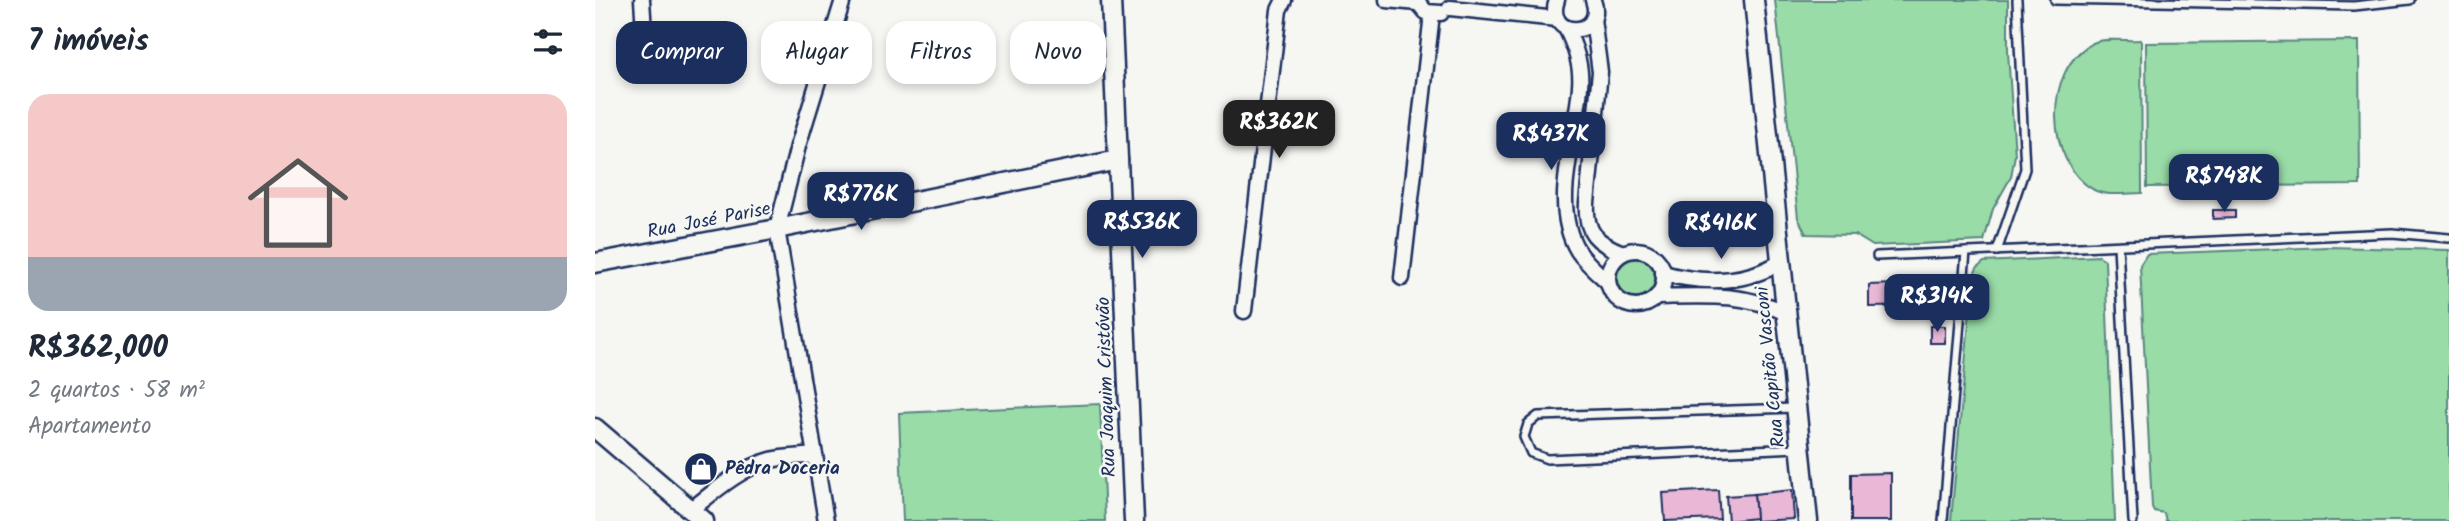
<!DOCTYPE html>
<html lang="pt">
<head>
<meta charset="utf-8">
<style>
  body { margin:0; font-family:Kalam,sans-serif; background:#f2f2f3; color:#1f2937; height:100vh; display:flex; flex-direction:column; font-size:26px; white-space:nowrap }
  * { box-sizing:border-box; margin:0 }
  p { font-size:23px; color:#747a83 }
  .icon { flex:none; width:38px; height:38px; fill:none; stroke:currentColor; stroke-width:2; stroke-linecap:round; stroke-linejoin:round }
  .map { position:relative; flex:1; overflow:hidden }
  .side { display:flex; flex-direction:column; background:#fff; width:595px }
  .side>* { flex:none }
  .hud { position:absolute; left:21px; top:21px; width:665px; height:63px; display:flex; gap:14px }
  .price { position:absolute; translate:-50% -60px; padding:0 16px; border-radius:14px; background:#1b2f5e; color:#fff; font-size:23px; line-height:46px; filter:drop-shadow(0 2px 4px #0008) }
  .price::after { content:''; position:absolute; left:50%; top:42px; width:21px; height:16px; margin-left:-10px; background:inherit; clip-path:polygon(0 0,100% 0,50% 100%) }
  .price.selected { background:#222; color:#fff }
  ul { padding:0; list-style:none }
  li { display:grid; align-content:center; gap:14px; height:371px; padding:0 28px }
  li+li { border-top:2px solid #e0e1e3 }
  li span { display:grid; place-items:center; height:217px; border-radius:21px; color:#555 }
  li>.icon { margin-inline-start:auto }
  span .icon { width:126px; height:126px; fill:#fffc; stroke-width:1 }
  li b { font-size:30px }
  h2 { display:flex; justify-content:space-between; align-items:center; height:84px; padding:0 28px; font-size:30px }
  .tag { padding:0 24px; border-radius:21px; background:#fff; box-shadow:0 4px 10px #0003; font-size:24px; line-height:63px }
  .tag.selected { background:#1b2f5e; color:#fff }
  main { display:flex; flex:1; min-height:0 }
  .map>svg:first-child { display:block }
  .green { fill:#99dca7; stroke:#5a8682; stroke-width:2 }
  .building { fill:#eab8d7; stroke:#1b2f5e; stroke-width:2 }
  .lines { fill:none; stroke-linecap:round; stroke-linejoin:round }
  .service-casing { stroke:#1b2f5e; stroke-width:12 }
  .minor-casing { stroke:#1b2f5e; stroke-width:19 }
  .tertiary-casing { stroke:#1b2f5e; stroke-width:23 }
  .service { stroke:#f6f6f2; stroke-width:7 }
  .minor { stroke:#f6f6f2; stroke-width:14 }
  .tertiary { stroke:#f6f6f2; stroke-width:18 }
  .labels { text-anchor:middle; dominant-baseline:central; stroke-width:5; stroke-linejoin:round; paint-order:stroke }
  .street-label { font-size:19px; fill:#1b2f5e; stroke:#f6f6f2 }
  .poi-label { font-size:19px; font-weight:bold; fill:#1b2f5e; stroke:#f6f6f2; text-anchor:start }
</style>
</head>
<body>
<main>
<section class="side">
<h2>7 imóveis<svg class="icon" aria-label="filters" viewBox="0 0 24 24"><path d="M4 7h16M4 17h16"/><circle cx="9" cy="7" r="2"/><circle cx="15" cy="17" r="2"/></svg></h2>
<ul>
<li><span style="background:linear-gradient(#f6c9c9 75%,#9aa5b1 0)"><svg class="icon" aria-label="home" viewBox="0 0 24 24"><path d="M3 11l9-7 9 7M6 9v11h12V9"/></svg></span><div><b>R$362,000</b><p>2 quartos · 58 m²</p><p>Apartamento</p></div></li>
</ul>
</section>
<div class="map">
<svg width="1854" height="521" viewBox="0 0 1854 521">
  <rect width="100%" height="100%" fill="#f6f6f2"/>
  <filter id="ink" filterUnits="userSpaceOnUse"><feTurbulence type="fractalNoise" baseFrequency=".0143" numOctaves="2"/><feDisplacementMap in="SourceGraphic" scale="14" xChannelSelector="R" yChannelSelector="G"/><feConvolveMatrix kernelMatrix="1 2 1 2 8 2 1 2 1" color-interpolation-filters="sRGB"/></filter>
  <g filter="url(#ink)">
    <g class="green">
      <polygon points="1180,0 1413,0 1413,52 1420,155 1416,177 1398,209 1389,241 1278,246 1260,235 1211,234 1203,218"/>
      <path d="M1546 40 1547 193C1533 193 1512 197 1499 190 1450 163 1447 69 1498 43 1510 37 1533 41 1546 40Z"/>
      <polygon points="1764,41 1765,185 1552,187 1551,43"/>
      <polygon points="1732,247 1854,250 1854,521 1571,521 1569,513 1559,511 1557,507 1545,265 1552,254"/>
      <polygon points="1504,256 1510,260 1520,521 1356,521 1378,277 1382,268 1389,262"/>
      <circle cx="1041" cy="278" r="19"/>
      <polygon points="505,404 510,521 308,521 304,413"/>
    </g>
    <g class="building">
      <polygon points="1618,210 1640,210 1640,218 1618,219"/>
      <polygon points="1330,283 1332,306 1274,307 1274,285"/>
      <rect x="1335" y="326" width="15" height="17"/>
      <polygon points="1296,473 1296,521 1256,521 1256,474"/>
      <polygon points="1123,490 1125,519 1070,521 1068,493"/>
      <polygon points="1197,490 1199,519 1161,521 1159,494"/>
      <polygon points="1159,494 1161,518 1133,521 1131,496"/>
    </g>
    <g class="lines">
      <g class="service-casing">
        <g id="service">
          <polyline points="1460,0 1759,6 1815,0"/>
          <polyline points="1523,246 1538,521"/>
          <polyline points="1402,251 1430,169 1422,0"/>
          <polyline points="1282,256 1797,233 1854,238"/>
          <polyline points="1201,408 943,416 933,424 929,437 936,453 952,459 1204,448"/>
          <polyline points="1348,521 1371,252"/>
        </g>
      </g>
      <g class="minor-casing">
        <g id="minor">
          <polyline points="47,0 51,62"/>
          <polyline points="792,0 822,3"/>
          <polyline points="821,0 831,12 846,13"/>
          <path d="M962 0C948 39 1012 39 998 0"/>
          <polyline points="855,8 962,19"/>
          <path d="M998 19 1005 72 992 203C990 233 1002 243 1028 253"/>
          <path d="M971 28C980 46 987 66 985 86 982 137 954 204 983 251 991 263 1003 273 1013 282"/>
          <circle cx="1041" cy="278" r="28"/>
          <path d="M1068 273C1107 284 1152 284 1187 261"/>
          <polyline points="807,278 837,14"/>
          <path d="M1061 297C1108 296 1148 292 1191 313"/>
          <polyline points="649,311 684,10 689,0"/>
          <path d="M97 509C121 490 146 468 176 460 190 456 206 457 220 455"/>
          <polyline points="231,521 182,229 203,146 248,0"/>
        </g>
      </g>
      <g class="tertiary-casing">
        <g id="tertiary">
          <polyline points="516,0 539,521"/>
          <polyline points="1159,0 1213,521"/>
          <polyline points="0,263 182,229 523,160"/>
          <polyline points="0,428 109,521"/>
        </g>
      </g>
      <use href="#service" class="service"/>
      <use href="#minor" class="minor"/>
      <use href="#tertiary" class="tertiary"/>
    </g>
  </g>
  <defs>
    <g id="shop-disc" transform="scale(1.75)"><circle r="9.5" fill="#1b2f5e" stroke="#f6f6f2"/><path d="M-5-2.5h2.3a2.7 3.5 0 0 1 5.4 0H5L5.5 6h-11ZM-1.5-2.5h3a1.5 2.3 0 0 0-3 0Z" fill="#fff"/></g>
  </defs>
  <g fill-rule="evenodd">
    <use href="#shop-disc" x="106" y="469"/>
  </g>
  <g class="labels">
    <g class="street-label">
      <text transform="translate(114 221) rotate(-11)">Rua José Parise</text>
      <text transform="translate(1176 367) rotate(-96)">Rua Capitão Vasconi</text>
      <text transform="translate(512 387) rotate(-92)">Rua Joaquim Cristóvão</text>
    </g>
    <g class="poi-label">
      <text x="130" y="469">Pêdra Doceria</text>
    </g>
  </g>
</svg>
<b class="price selected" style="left:684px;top:160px">R$362K</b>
<b class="price" style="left:956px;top:172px">R$437K</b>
<b class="price" style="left:1629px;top:214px">R$748K</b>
<b class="price" style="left:266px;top:232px">R$776K</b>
<b class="price" style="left:547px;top:260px">R$536K</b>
<b class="price" style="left:1126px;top:261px">R$416K</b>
<b class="price" style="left:1342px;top:334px">R$314K</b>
<div class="hud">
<a class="tag selected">Comprar</a>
<a class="tag">Alugar</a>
<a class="tag">Filtros</a>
<a class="tag">Novo</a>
</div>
</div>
</main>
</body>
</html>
